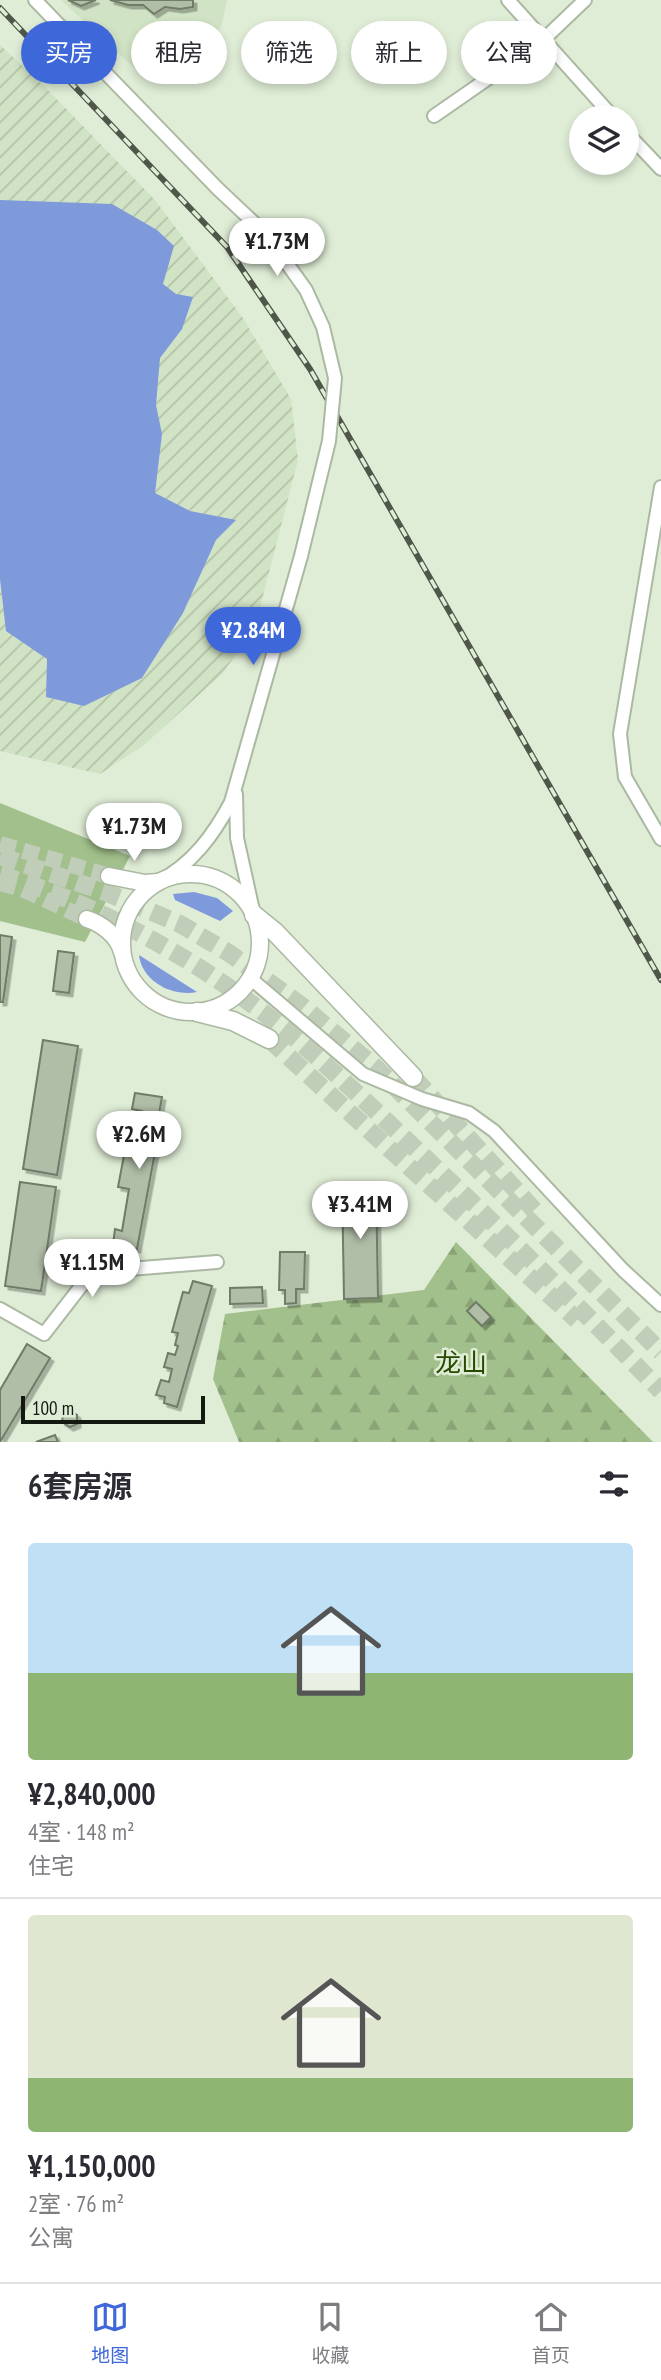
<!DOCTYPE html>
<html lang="zh">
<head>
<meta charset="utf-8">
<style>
  body { margin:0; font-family:"PT Sans Narrow","Noto Sans SC",sans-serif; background:#f2f2f3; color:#2b2b33; height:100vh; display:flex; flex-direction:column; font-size:26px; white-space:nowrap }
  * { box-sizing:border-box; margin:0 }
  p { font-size:23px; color:#7c7c81 }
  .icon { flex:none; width:38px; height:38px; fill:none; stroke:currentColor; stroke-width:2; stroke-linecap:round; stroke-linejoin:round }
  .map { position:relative; height:1442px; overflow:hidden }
  .sheet { display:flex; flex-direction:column; background:#fff; flex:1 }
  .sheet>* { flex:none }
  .guide { position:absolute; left:21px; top:21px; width:620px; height:63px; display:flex; gap:14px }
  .fabs { position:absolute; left:569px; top:105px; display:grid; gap:14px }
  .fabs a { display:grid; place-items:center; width:70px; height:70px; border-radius:50%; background:#fff; box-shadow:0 4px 10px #0003; font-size:35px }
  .scale { position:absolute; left:21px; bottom:18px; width:184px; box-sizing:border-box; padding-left:7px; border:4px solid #131810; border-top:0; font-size:19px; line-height:24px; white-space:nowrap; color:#131810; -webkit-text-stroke:5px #dfedd6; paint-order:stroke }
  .price { position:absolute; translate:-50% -60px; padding:0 16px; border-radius:24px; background:#fff; color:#222; font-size:23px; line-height:46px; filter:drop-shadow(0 2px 4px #0008) }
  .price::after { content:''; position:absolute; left:50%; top:42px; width:21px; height:16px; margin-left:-10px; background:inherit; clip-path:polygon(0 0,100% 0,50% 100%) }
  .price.active { background:#3e68d9; color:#fff }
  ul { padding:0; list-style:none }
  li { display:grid; align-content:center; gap:14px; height:371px; padding:0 28px }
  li+li { border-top:2px solid #e1e1e2 }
  li span { display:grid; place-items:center; height:217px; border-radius:7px; color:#555 }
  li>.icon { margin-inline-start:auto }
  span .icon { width:126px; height:126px; fill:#fffc; stroke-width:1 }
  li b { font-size:30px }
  h2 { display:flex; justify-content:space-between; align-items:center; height:84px; padding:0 28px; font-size:30px }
  .chip { padding:0 24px; border-radius:32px; background:#fff; box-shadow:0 4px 10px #0003; font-size:24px; line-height:63px }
  .chip.active { background:#3e68d9; color:#fff }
  .tab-bar { display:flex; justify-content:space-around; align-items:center; height:98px; border-top:2px solid #e1e1e2; background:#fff; font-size:19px; color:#7c7c81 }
  .tab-bar a { display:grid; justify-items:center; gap:4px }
  .tab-bar .active { color:#3e68d9 }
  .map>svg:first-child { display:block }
  .built { fill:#d1e3c5 }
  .industrial { fill:url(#industrial-furrows) }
  .forest { fill:url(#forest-firs) }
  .park { fill:#a1c08b }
  .water { fill:#7e9ada }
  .building { fill:#b0bda7; stroke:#6f7b67; stroke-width:2; filter:url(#shadow) }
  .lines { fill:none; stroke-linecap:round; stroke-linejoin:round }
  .major-tunnel { stroke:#c0cdb8; stroke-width:16; stroke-dasharray:16 8; stroke-linecap:butt }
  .highway-tunnel { stroke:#c0cdb8; stroke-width:18; stroke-dasharray:18 9; stroke-linecap:butt }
  .minor-casing { stroke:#abb8a2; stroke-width:16 }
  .major-casing { stroke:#abb8a2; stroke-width:19 }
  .highway-casing { stroke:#abb8a2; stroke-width:21 }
  .minor { stroke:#fff; stroke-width:12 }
  .major { stroke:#fff; stroke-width:16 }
  .highway { stroke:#fff; stroke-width:18 }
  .rail-casing { stroke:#4f574a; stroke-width:6 }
  .rail { stroke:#dfedd6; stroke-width:3.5; stroke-dasharray:10; stroke-linecap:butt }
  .minor-bridge-casing { stroke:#abb8a2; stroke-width:16; stroke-linecap:butt }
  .minor-bridge { stroke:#fff; stroke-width:12 }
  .labels { text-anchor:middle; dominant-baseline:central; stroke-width:5; stroke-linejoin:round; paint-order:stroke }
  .park-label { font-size:26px; fill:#284a00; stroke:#dfedd6 }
</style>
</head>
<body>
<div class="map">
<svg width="661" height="1442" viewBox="0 0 661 1442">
  <defs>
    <pattern id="industrial-furrows" width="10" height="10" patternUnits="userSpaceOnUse" patternTransform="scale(1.75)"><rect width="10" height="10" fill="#d1e3c5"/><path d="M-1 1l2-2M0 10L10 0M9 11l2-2" fill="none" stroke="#b3c2a8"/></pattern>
    <pattern id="forest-firs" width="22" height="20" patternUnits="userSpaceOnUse" patternTransform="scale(1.75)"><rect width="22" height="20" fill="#a1c08b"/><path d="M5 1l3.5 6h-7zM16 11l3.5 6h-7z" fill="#8aa477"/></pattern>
    <filter id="shadow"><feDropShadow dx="3.5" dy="3.5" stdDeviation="0" flood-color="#0004"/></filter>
  </defs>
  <rect width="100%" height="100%" fill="#dfedd6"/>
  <polygon class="built" points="61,0 227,0 222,24 204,55 170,72 141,74"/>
  <polygon class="industrial" points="0,45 41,83 155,200 243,318 291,399 298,460 255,627 222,674 144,745 100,774 0,751"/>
  <polygon class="forest" points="456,1242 653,1442 239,1442 213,1379 225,1314 424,1290"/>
  <polygon class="park" points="0,803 130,856 85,942 0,921"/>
  <g class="water">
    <polygon points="0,200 112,204 157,230 174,246 163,284 176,294 193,297 182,329 160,358 156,405 162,434 155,493 190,511 236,520 216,540 183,613 142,678 84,706 46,697 47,659 6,631 0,579"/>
    <polygon points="194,892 217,898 233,911 220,921 175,900 173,894"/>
    <path d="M139 955 197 992C173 997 142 982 139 955Z"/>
  </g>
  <g class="building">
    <polygon points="68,0 96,0 81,6"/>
    <polygon points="110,0 193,0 193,7 180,9 165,7 154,14 143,5 128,5"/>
    <polygon points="0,935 12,937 3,1002 0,1002"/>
    <polygon points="58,951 74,953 69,993 53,991"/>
    <polygon points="43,1040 78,1046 57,1175 23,1169"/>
    <polygon points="135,1093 162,1097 155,1135 158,1136 137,1249 113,1245 115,1229 122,1231 129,1189 118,1187 125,1150 135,1151 142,1111 132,1109"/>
    <polygon points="20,1182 56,1187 41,1291 5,1286"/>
    <polygon points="342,1184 376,1184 378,1298 344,1299"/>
    <polygon points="280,1252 305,1252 304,1289 296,1289 296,1303 285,1304 285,1290 279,1290"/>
    <polygon points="193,1281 212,1286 177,1407 164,1403 165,1397 156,1395 161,1380 169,1382 172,1369 164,1367 168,1353 175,1355 178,1346 175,1345 178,1333 172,1332 183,1292 189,1293"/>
    <polygon points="262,1287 263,1303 230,1304 230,1288"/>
    <polygon points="476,1302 491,1317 482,1326 467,1311"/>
    <polygon points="27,1344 50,1358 0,1442 0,1390"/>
    <polygon points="70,1410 77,1415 77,1424 70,1427 62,1422 63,1414"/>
    <polygon points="55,1435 58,1442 36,1442"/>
  </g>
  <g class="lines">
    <g class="major-tunnel">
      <polyline points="0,844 109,876"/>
      <polyline points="0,883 22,889 87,919"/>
    </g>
    <g class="highway-tunnel">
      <polyline points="0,856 105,892 180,924 229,953 302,1006 375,1067 661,1352"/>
      <path d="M0 875C83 899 180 950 249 1002 310 1047 365 1101 420 1153 502 1230 582 1310 661 1391"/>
      <polyline points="269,1039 577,1320"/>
      <polyline points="413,1077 535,1211"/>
    </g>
    <g class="minor-casing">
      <g id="minor">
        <polyline points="35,0 93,60"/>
        <polyline points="508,0 613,117"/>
        <polyline points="434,116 542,41 585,0"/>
        <polyline points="626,132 661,169"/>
        <polyline points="661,487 620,734 625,777 661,839"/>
        <polyline points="236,794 237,838 254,915"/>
        <path d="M158 882C192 864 213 836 231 802L301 556"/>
        <polyline points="250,978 363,1074 422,1099 469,1113 494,1131 623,1270 661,1305"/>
        <polyline points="0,1309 44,1334 92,1272 217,1262"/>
      </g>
    </g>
    <g class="major-casing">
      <g id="major">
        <circle cx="191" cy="943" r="69"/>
        <polyline points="109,876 145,883 158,882"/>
        <path d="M87 919C102 924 118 936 122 952"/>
      </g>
    </g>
    <g class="highway-casing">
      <g id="highway">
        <polyline points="254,915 275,932 413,1077"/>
        <polyline points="197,1012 233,1021 269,1039"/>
      </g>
    </g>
    <use href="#minor" class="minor"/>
    <use href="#major" class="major"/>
    <use href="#highway" class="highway"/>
    <g class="rail-casing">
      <polyline id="rail" points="0,8 227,247 310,369 661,980"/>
    </g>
    <use href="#rail" class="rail"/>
    <g class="minor-bridge-casing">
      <polyline id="minor-bridge" points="93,60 218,189 266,234 306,290 323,327 335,378 329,441 301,556"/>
    </g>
    <use href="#minor-bridge" class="minor-bridge"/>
  </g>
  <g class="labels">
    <g class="park-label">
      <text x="461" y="1362">龙山</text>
    </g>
  </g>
</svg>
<div class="fabs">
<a><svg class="icon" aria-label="layers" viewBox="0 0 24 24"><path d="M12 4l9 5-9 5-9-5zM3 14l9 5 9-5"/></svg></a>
</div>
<div class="scale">100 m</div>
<b class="price" style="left:277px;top:278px">¥1.73M</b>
<b class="price active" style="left:253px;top:667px">¥2.84M</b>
<b class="price" style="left:134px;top:863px">¥1.73M</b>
<b class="price" style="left:139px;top:1171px">¥2.6M</b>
<b class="price" style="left:360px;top:1241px">¥3.41M</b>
<b class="price" style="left:92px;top:1299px">¥1.15M</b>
<div class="guide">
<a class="chip active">买房</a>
<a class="chip">租房</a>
<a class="chip">筛选</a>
<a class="chip">新上</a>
<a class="chip">公寓</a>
</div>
</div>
<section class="sheet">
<h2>6套房源<svg class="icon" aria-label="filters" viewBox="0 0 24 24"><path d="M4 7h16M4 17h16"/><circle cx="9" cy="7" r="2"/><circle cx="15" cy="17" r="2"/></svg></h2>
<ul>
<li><span style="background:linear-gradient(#bfe0f5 60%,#8fb573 0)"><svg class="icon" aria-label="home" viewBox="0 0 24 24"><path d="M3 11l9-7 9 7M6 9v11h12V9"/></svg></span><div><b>¥2,840,000</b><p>4室 · 148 m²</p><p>住宅</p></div></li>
<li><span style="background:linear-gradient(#dfe7d0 75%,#8fb573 0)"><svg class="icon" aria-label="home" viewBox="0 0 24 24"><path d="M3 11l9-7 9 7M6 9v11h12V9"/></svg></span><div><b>¥1,150,000</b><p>2室 · 76 m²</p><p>公寓</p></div></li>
</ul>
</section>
<nav class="tab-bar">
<a class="active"><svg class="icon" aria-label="map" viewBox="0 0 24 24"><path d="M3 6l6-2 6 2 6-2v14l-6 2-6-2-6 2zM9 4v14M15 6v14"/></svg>地图</a>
<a><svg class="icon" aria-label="saved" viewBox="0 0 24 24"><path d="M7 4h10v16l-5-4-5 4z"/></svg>收藏</a>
<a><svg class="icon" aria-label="home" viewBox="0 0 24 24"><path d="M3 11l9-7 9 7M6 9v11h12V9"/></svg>首页</a>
</nav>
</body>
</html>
